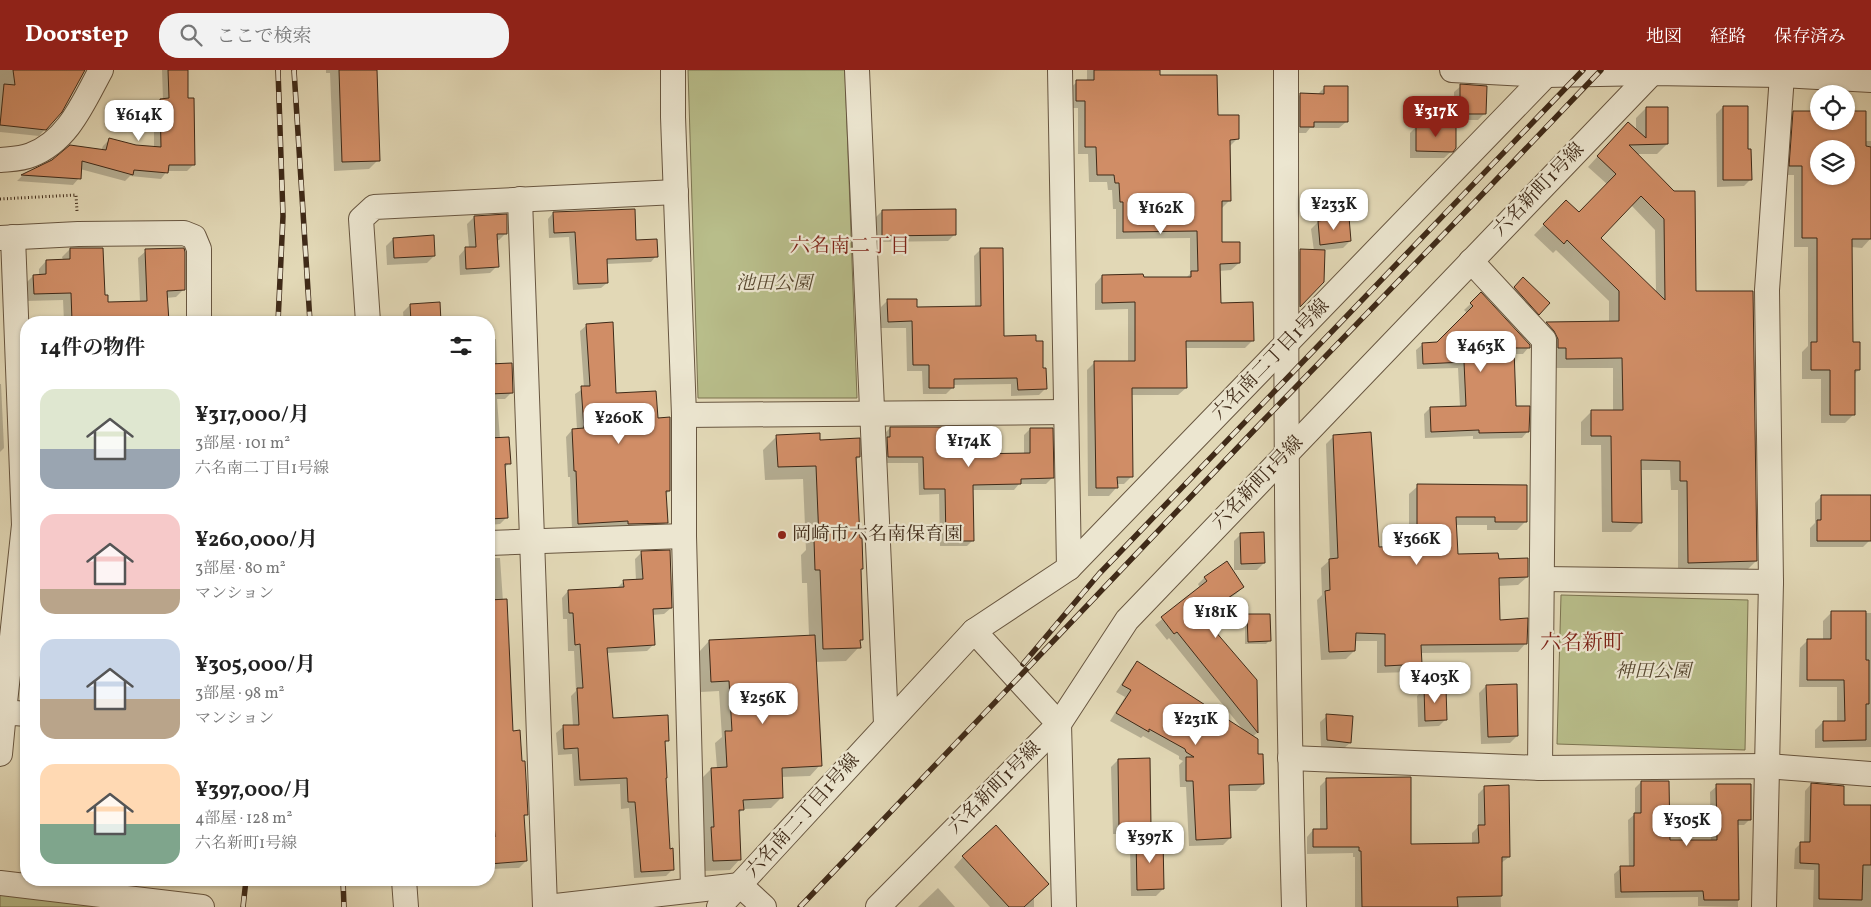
<!DOCTYPE html>
<html lang="ja">
<head>
<meta charset="utf-8">
<style>
  body { margin:0; font-family:Vollkorn,"Noto Serif JP",serif; background:#f2f2f2; color:#222; height:100vh; display:flex; flex-direction:column; font-size:19px; white-space:nowrap }
  * { box-sizing:border-box; margin:0 }
  p { font-size:16px; color:#767676 }
  .icon { flex:none; width:28px; height:28px; fill:none; stroke:currentColor; stroke-width:2; stroke-linecap:round; stroke-linejoin:round }
  .map { position:relative; flex:1; overflow:hidden }
  .side { position:absolute; left:20px; top:246px; width:475px; height:570px; display:flex; flex-direction:column; background:#fff; border-radius:20px; box-shadow:0 1px 4px #0004 }
  .side>* { flex:none }
  .fabs { position:absolute; left:1810px; top:15px; display:grid; gap:10px }
  .fabs a { display:grid; place-items:center; width:45px; height:45px; border-radius:50%; background:#fff; box-shadow:0 1px 4px #0004; font-size:25px }
  .price { position:absolute; translate:-50% -42px; padding:0 11px; border-radius:10px; background:#fff; color:#222; font-size:16px; line-height:32px; filter:drop-shadow(0 1px 2px #0008) }
  .price::after { content:''; position:absolute; left:50%; top:30px; width:15px; height:11px; margin-left:-8px; background:inherit; clip-path:polygon(0 0,100% 0,50% 100%) }
  .price.current { background:#8f2418; color:#fff }
  ul { padding:0; list-style:none }
  li { display:flex; align-items:center; gap:15px; height:125px; padding:0 20px }
  li span { display:grid; place-items:center; flex:none; width:140px; height:100px; border-radius:15px; color:#555 }
  li>.icon { margin-inline-start:auto }
  span .icon { width:60px; height:60px; fill:#fffc; stroke-width:1 }
  li b { font-size:21px }
  h2 { display:flex; justify-content:space-between; align-items:center; height:60px; padding:0 20px; font-size:21px }
  header { display:flex; align-items:center; gap:30px; box-sizing:border-box; height:70px; padding:0 25px; background:#8f2418; color:#fff }
  header strong { font-size:24px }
  nav { display:flex; gap:28px; margin-inline-start:auto; font-size:18px }
  .search { width:350px; height:45px; background:#f2f2f2; display:flex; align-items:center; gap:12px; box-sizing:border-box; padding:0 18px; border-radius:20px; color:#767676; font-size:19px }
  .map>svg:first-child { display:block }
  .green { fill:#b8bd8a; stroke:#7c7451 }
  .shadow { fill:#0003; fill-rule:evenodd }
  .building { fill:#d08d66; stroke:#3f2a18; fill-rule:evenodd }
  .lines { fill:none; stroke-linecap:round; stroke-linejoin:round }
  .minor-casing { stroke:#685640; stroke-width:26 }
  .path { stroke:#3f2a18; stroke-width:3; stroke-dasharray:1 2.5; stroke-linecap:butt }
  .minor { stroke:#ece6d0; stroke-width:24 }
  .rail-casing { stroke:#3f2a18; stroke-width:5.5 }
  .rail { stroke:#ece6d0; stroke-width:4; stroke-dasharray:11; stroke-linecap:butt }
  .poi-dot { fill:#8f2418; stroke:#ece6d0; stroke-width:2 }
  .labels { text-anchor:middle; dominant-baseline:central; stroke-width:4.5; stroke-linejoin:round; paint-order:stroke }
  .street-label { font-size:19px; fill:#3f2a18; stroke:#ece6d0 }
  .park-label { font-size:19px; font-style:italic; fill:#57472f; stroke:#ece6d0 }
  .poi-label { font-size:19px; fill:#3f2a18; stroke:#ece6d0; text-anchor:start }
  .neighbourhood-label { font-size:20px; fill:#7a1f14; stroke:#ece6d0 }
  .quarter-label { font-size:21px; fill:#7a1f14; stroke:#ece6d0 }
</style>
</head>
<body>
<header>
<strong>Doorstep</strong>
<div class="search"><svg class="icon" aria-label="search" viewBox="0 0 24 24"><circle cx="10" cy="10" r="6"/><path d="M15 15l6 6"/></svg>ここで検索</div>
<nav><a>地図</a><a>経路</a><a>保存済み</a></nav>
</header>
<div class="map">
<svg width="1871" height="837" viewBox="0 0 1871 837">
  <rect width="100%" height="100%" fill="#e2d8b6"/>
  <filter id="stains"><feTurbulence type="fractalNoise" baseFrequency=".004" numOctaves="4"/><feColorMatrix values="0 0 0 0 .2 0 0 0 0 .09 0 0 0 0 .02 0 0 0 .5 -.17"/></filter>
  <radialGradient id="worn" r=".72"><stop offset=".6" stop-color="#630" stop-opacity="0"/><stop offset="1" stop-color="#630" stop-opacity=".3"/></radialGradient>
  <g class="green">
    <polygon points="688,0 845,0 857,328 698,328"/>
    <polygon points="1561,525 1748,530 1745,680 1557,674"/>
    <polygon points="0,823 117,837 0,837"/>
  </g>
  <g class="shadow">
    <polygon points="0,0 85,0 45,59 39,66 0,62"/>
    <polygon points="162,0 187,0 187,29 193,95 187,101 167,101 161,109 130,106 125,111 80,99 79,108 73,115 17,111 22,106 53,91 101,81 103,76 109,70 136,76 154,78 154,36 160,30 163,30"/>
    <polygon points="326,0 375,0 378,90 369,99 334,101 330,3 326,3"/>
    <polygon points="1087,0 1129,0 1159,6 1216,46 1237,69 1229,77 1230,130 1222,138 1221,173 1239,193 1231,200 1219,201 1219,234 1253,270 1245,278 1185,278 1186,318 1178,325 1131,325 1132,406 1124,414 1116,414 1116,418 1109,426 1088,426 1087,300 1095,292 1128,292 1128,239 1095,240 1095,214 1102,206 1142,209 1186,208 1190,204 1190,168 1116,169 1116,139 1113,139 1112,120 1108,120 1107,112 1089,112 1088,84 1078,84 1078,38 1069,38 1069,19 1077,12 1087,12"/>
    <polygon points="1461,16 1485,43 1478,50 1454,50 1454,22"/>
    <polygon points="1325,17 1346,52 1339,58 1310,58 1306,63 1293,63 1293,31 1300,25 1317,25"/>
    <polygon points="1723,37 1747,81 1751,109 1744,116 1717,117 1716,44"/>
    <path d="M1646 38 1667 74 1657 84H1636L1673 122 1756 491 1746 501 1678 503V420H1671L1670 400H1640L1641 452 1631 462H1602L1601 375H1581V352L1591 342H1613V298H1556V288H1548L1537 263 1546 253H1609V231L1556 180 1553 183 1534 165 1566 132 1579 144 1607 114 1588 97 1618 64 1636 61V48ZM1631 135 1655 160 1656 222 1599 168Z"/>
    <path d="M1794 42 1864 71H1871V168L1862 178 1851 177 1852 273 1859 300 1854 304V344L1845 353H1821V309H1802V282L1808 276V177H1794V105H1781L1785 51ZM1819 79H1846V106H1819Z"/>
    <polygon points="1417,56 1455,78 1444,88 1410,88 1410,63"/>
    <polygon points="882,141 955,164 948,171 876,172 875,148"/>
    <polygon points="553,143 635,171 656,186 651,192 606,194 607,213 601,218 573,220 569,167 549,168 548,149"/>
    <polygon points="474,147 506,163 499,170 496,171 497,196 490,203 460,205 459,186 465,179 469,178 467,154"/>
    <polygon points="1318,152 1350,171 1343,178 1324,180 1323,212 1294,241 1293,188 1300,181 1314,181 1311,159"/>
    <polygon points="393,169 434,186 427,193 387,195 386,176"/>
    <polygon points="70,179 107,233 140,232 138,188 146,181 184,219 176,227 166,228 167,252 64,252 63,230 26,231 25,214 33,206 39,206 39,199 46,191 63,190 62,187"/>
    <polygon points="981,179 1003,267 1042,299 1046,318 1039,325 1011,326 1011,314 953,315 953,317 946,324 923,324 922,301 907,301 906,258 881,258 881,237 888,230 916,238 975,237 974,186"/>
    <polygon points="1523,209 1548,233 1532,250 1508,225"/>
    <polygon points="1481,224 1529,277 1523,284 1513,284 1515,337 1528,361 1522,368 1473,369 1473,366 1425,368 1424,344 1430,338 1460,337 1458,298 1417,299 1416,280 1423,274 1437,274 1468,244 1464,240"/>
    <polygon points="438,234 440,252 404,252 403,242 410,235"/>
    <polygon points="587,255 615,325 656,349 669,421 665,425 666,452 660,459 572,460 570,407 568,407 566,367 572,360 577,360 575,324 584,318 580,261"/>
    <polygon points="496,269 497,295 512,322 505,329 497,329 500,369 509,393 504,399 507,447 500,454 489,455 489,270"/>
    <polygon points="0,314 1,314 4,378 0,382"/>
    <polygon points="890,358 969,385 1024,384 1024,365 1030,359 1052,408 1046,414 1019,414 1014,420 972,420 973,470 967,476 940,476 939,424 919,425 918,393 882,393 884,364"/>
    <polygon points="777,366 819,371 859,387 855,391 858,470 862,498 859,501 862,569 859,572 859,577 846,591 815,592 820,695 810,706 781,707 782,727 771,738 743,739 738,744 740,789 730,800 703,801 701,769 704,767 701,709 711,699 717,698 715,673 722,667 719,621 701,622 699,582 709,571 809,566 807,513 802,513 801,485 806,480 803,409 765,410 763,380"/>
    <polygon points="1334,366 1377,478 1409,477 1409,424 1418,416 1525,452 1517,460 1487,460 1487,455 1456,455 1457,486 1497,490 1527,507 1518,515 1498,516 1499,551 1526,573 1518,582 1420,583 1421,594 1412,602 1377,603 1377,571 1355,571 1354,581 1346,589 1321,590 1317,530 1322,525 1321,498 1330,490 1326,374"/>
    <polygon points="1822,426 1871,426 1870,470 1863,477 1810,477 1810,458 1815,453 1815,433"/>
    <polygon points="1241,464 1264,493 1257,500 1234,500 1234,471"/>
    <polygon points="641,483 671,538 664,544 652,545 654,574 647,581 606,583 612,650 668,670 664,674 665,709 669,780 673,799 666,806 634,808 629,738 621,739 620,714 574,716 572,684 558,685 556,663 563,657 573,656 571,626 576,621 574,581 568,581 567,549 563,549 562,528 568,521 617,518 624,511 636,511 635,489"/>
    <polygon points="489,488 500,488 512,662 527,744 523,748 526,791 519,798 489,799"/>
    <polygon points="1204,508 1243,517 1236,524 1201,547 1256,611 1257,663 1252,667 1263,714 1256,721 1228,721 1230,768 1223,775 1189,776 1186,717 1180,717 1179,695 1183,691 1179,689 1179,686 1143,666 1141,668 1110,651 1125,627 1116,622 1131,599 1138,592 1244,661 1169,568 1167,570 1155,555 1200,518 1198,514"/>
    <polygon points="1871,514 1871,677 1815,678 1815,660 1823,652 1837,652 1837,617 1799,617 1800,578 1808,570 1823,570 1823,551 1831,543 1871,543"/>
    <polygon points="1248,546 1269,571 1266,574 1245,574 1245,549"/>
    <polygon points="1486,616 1517,666 1510,673 1481,674 1479,623"/>
    <polygon points="1424,619 1446,649 1439,656 1418,657 1417,626"/>
    <polygon points="1327,646 1350,673 1343,679 1321,676 1320,652"/>
    <polygon points="1118,690 1150,757 1143,764 1113,764 1111,697"/>
    <polygon points="1327,709 1410,775 1472,774 1472,763 1478,757 1478,724 1485,717 1509,787 1500,794 1501,837 1355,837 1355,787 1353,787 1353,783 1307,784 1307,767 1313,760 1320,760 1320,716"/>
    <polygon points="1641,712 1669,772 1711,771 1710,722 1717,716 1750,749 1744,755 1737,755 1738,837 1698,836 1698,827 1615,828 1614,804 1621,798 1629,798 1628,750 1635,744 1635,718"/>
    <polygon points="1811,714 1842,736 1871,737 1871,837 1813,837 1814,800 1794,799 1795,779 1801,773 1804,773 1805,721"/>
    <polygon points="1136,771 1163,819 1156,826 1131,826 1130,778"/>
    <polygon points="963,787 1034,827 1034,837 990,837 954,797"/>
    <polygon points="938,818 955,837 918,837"/>
  </g>
  <g class="building">
    <polygon points="13,0 85,0 62,42 46,60 0,55 4,14 15,15"/>
    <polygon points="168,0 188,0 188,28 194,28 195,95 169,95 168,103 134,100 133,105 82,91 81,109 21,105 52,90 70,75 106,80 109,68 136,75 161,77 160,29 169,28"/>
    <polygon points="339,0 377,0 380,91 342,92"/>
    <polygon points="1094,0 1160,0 1160,5 1217,5 1218,45 1239,45 1239,69 1230,70 1231,131 1222,131 1222,172 1240,172 1240,193 1220,194 1221,233 1253,232 1254,271 1186,271 1187,318 1132,318 1133,407 1117,407 1118,418 1096,418 1094,291 1135,291 1135,232 1102,233 1102,205 1143,204 1144,207 1191,207 1191,201 1198,201 1197,161 1123,162 1123,132 1120,132 1119,113 1115,113 1114,105 1097,105 1096,77 1085,77 1085,31 1076,31 1076,10 1094,10"/>
    <polygon points="1460,14 1487,16 1486,44 1460,44"/>
    <polygon points="1324,16 1348,16 1348,52 1314,52 1314,57 1300,57 1300,23 1324,24"/>
    <polygon points="1723,36 1748,36 1748,79 1751,79 1752,110 1723,110"/>
    <path d="M1646 37H1668V74L1629 75 1674 121H1695L1696 221H1753L1757 491 1688 493 1687 411H1680V391L1641 390 1642 453 1612 452 1611 366H1591V340H1623L1622 288 1566 289V278H1558V269L1554 261 1546 252 1619 251V221L1567 170 1564 174 1543 154 1566 130 1579 142 1616 104 1597 86 1628 52 1646 68ZM1641 126 1664 149 1665 230 1601 168Z"/>
    <path d="M1793 41H1819V51H1846V41H1866V76L1871 77V169H1852L1853 272H1860V300H1855V345H1830V300H1811V272H1817V168H1802V96H1789ZM1819 79H1846V106H1819Z"/>
    <polygon points="1416,55 1456,56 1456,78 1453,82 1416,81"/>
    <polygon points="635,139 636,170 657,169 658,187 607,189 608,213 578,214 575,162 554,163 553,142"/>
    <polygon points="956,139 956,165 882,166 882,140"/>
    <polygon points="507,144 507,164 497,164 499,197 466,199 465,177 476,177 474,146"/>
    <polygon points="1349,147 1351,171 1320,175 1318,151"/>
    <polygon points="434,165 435,186 394,188 393,168"/>
    <polygon points="70,178 103,178 105,225 108,225 108,232 147,231 145,179 184,178 185,182 185,220 167,221 169,252 72,251 71,223 34,224 33,205 46,204 46,190 70,189"/>
    <polygon points="980,178 1003,178 1004,266 1036,265 1036,271 1043,271 1043,298 1046,298 1047,319 1018,320 1017,308 954,309 954,318 929,318 929,295 913,295 912,251 888,252 887,229 917,229 917,237 981,236"/>
    <polygon points="1300,179 1325,180 1324,212 1300,237"/>
    <polygon points="1523,207 1550,233 1539,245 1514,217"/>
    <polygon points="1481,222 1530,275 1530,278 1514,278 1516,336 1530,336 1529,362 1479,363 1479,360 1431,362 1430,337 1466,336 1464,292 1423,294 1422,273 1437,272 1473,236 1470,233"/>
    <polygon points="440,232 441,252 411,252 410,234"/>
    <polygon points="613,252 616,323 656,321 658,348 670,347 670,421 666,421 668,453 628,454 628,451 578,454 576,401 574,401 572,359 584,358 581,316 590,316 586,254"/>
    <polygon points="512,293 513,323 489,324 489,294"/>
    <polygon points="890,357 969,357 970,384 1030,383 1030,358 1053,358 1054,408 1021,409 1021,414 973,415 974,471 946,471 945,419 924,419 923,387 888,387 887,367 890,367"/>
    <polygon points="1371,362 1379,477 1417,475 1417,414 1527,415 1527,452 1495,452 1495,447 1456,447 1458,484 1498,483 1499,489 1528,488 1528,507 1499,508 1500,550 1528,548 1527,574 1421,575 1422,594 1385,596 1385,564 1356,563 1355,581 1329,582 1325,521 1330,520 1329,489 1338,488 1333,365"/>
    <polygon points="820,363 820,370 860,368 860,387 856,387 860,468 862,468 863,499 861,499 863,570 860,570 861,578 823,579 820,500 815,500 814,470 819,470 816,396 778,397 776,365"/>
    <polygon points="509,367 511,394 505,394 508,448 489,449 489,368"/>
    <polygon points="1821,425 1871,425 1871,471 1817,471 1817,450 1821,450"/>
    <polygon points="1264,462 1265,493 1241,494 1240,463"/>
    <polygon points="670,480 672,538 653,539 655,575 607,578 613,648 668,645 669,671 665,671 667,708 666,708 670,779 673,778 674,800 641,802 635,732 628,732 627,708 580,710 578,678 564,679 563,655 579,655 577,618 583,618 580,574 575,575 573,543 569,543 568,520 624,517 623,510 643,509 641,481"/>
    <polygon points="1227,491 1244,517 1202,546 1257,610 1258,663 1177,562 1174,564 1161,547 1207,511 1204,507"/>
    <polygon points="507,529 513,661 520,660 522,691 525,691 528,745 524,745 527,791 489,794 489,768 495,767 489,677 489,530"/>
    <polygon points="1831,541 1866,541 1866,590 1869,590 1869,634 1866,634 1866,670 1823,671 1823,651 1845,651 1844,610 1807,610 1807,569 1831,569"/>
    <polygon points="1247,544 1270,544 1271,571 1248,572"/>
    <polygon points="815,565 822,696 782,698 783,728 743,730 744,740 739,740 741,790 713,791 711,757 714,757 711,698 727,697 725,661 732,661 729,611 711,612 709,570"/>
    <polygon points="1137,591 1258,669 1258,684 1263,684 1264,714 1229,715 1231,768 1196,770 1193,711 1186,711 1186,687 1194,687 1186,682 1185,679 1149,659 1149,662 1116,643 1131,620 1122,615"/>
    <polygon points="1517,614 1518,666 1488,667 1486,615"/>
    <polygon points="1424,618 1446,618 1447,650 1425,651"/>
    <polygon points="1326,644 1353,646 1351,673 1327,670"/>
    <polygon points="1150,688 1151,757 1119,758 1118,689"/>
    <polygon points="1411,707 1411,774 1479,773 1478,755 1485,755 1484,716 1509,715 1510,787 1502,787 1502,826 1457,827 1458,837 1362,837 1361,781 1359,781 1359,777 1313,777 1313,759 1327,759 1326,708"/>
    <polygon points="1641,711 1669,711 1670,770 1717,770 1716,714 1751,714 1751,750 1738,750 1739,830 1704,830 1703,821 1621,822 1620,796 1634,796 1634,743 1641,743"/>
    <polygon points="1811,713 1844,716 1844,735 1871,735 1871,795 1863,795 1862,830 1819,829 1819,794 1800,793 1800,772 1810,772"/>
    <polygon points="996,755 1049,814 1024,837 1009,837 962,786"/>
    <polygon points="1163,769 1164,819 1137,820 1136,770"/>
  </g>
  <g class="lines">
    <g class="minor-casing">
      <g id="minor">
        <polyline points="673,0 673,47 684,345 684,466 693,820"/>
        <polyline points="857,0 886,654"/>
        <polyline points="1060,0 1069,498"/>
        <path d="M1286 0C1286 279 1286 558 1294 837"/>
        <polyline points="1452,0 1546,5 1652,3 1782,5 1871,10"/>
        <path d="M0 90C10 89 22 89 31 85 68 71 83 33 101 0"/>
        <polyline points="520,129 545,837"/>
        <polyline points="0,168 78,164 184,163 194,167 199,179 199,252"/>
        <polyline points="1471,191 1544,270 1540,698"/>
        <polyline points="368,252 361,149 374,137 676,122"/>
        <polyline points="684,345 1066,342"/>
        <polyline points="489,473 684,466"/>
        <polyline points="1543,509 1771,512"/>
        <polyline points="974,561 1069,498 1551,0"/>
        <polyline points="4,642 24,455 13,167"/>
        <polyline points="0,684 4,642 26,644"/>
        <polyline points="1290,688 1540,698 1767,696 1871,704"/>
        <polyline points="404,810 406,837"/>
        <polyline points="0,813 202,837"/>
        <polyline points="547,837 740,815 764,837"/>
        <polyline points="719,837 974,561 1059,654 1064,837"/>
        <polyline points="878,837 1059,654 1127,550 1655,0"/>
        <polyline points="1764,837 1771,512 1767,220 1782,5"/>
      </g>
    </g>
    <polyline class="path" points="0,129 76,125 77,141"/>
    <use href="#minor" class="minor"/>
    <g class="rail-casing">
      <g id="rail">
        <polyline points="278,0 283,146 278,252"/>
        <polyline points="294,0 310,252"/>
        <polyline points="1023,594 1099,504 1583,0"/>
        <polyline points="343,810 344,837"/>
        <polyline points="243,837 246,810"/>
        <polyline points="800,837 1261,353 1474,133 1601,0"/>
      </g>
    </g>
    <use href="#rail" class="rail"/>
  </g>
  <circle class="poi-dot" cx="782" cy="465" r="5"/>
  <g class="labels">
    <g class="street-label">
      <text transform="translate(1539 120) rotate(-46)">六名新町1号線</text>
      <text transform="translate(1271 290) rotate(-46)">六名南二丁目1号線</text>
      <text transform="translate(1258 413) rotate(-46)">六名新町1号線</text>
      <text transform="translate(995 718) rotate(-45)">六名新町1号線</text>
      <text transform="translate(803 746) rotate(-48)">六名南二丁目1号線</text>
    </g>
    <g class="park-label">
      <text x="774" y="214">池田公園</text>
      <text x="1653" y="602">神田公園</text>
    </g>
    <g class="poi-label">
      <text x="792" y="465">岡崎市六名南保育園</text>
    </g>
    <g class="neighbourhood-label">
      <text x="850" y="177">六名南二丁目</text>
    </g>
    <g class="quarter-label">
      <text x="1582" y="573">六名新町</text>
    </g>
  </g>
  <rect width="100%" height="100%" filter="url(#stains)"/>
  <rect width="100%" height="100%" fill="url(#worn)"/>
</svg>
<div class="fabs">
<a><svg class="icon" aria-label="locate" viewBox="0 0 24 24"><circle cx="12" cy="12" r="6"/><path d="M12 2v4M12 18v4M2 12h4M18 12h4"/></svg></a>
<a><svg class="icon" aria-label="layers" viewBox="0 0 24 24"><path d="M12 4l9 5-9 5-9-5zM3 14l9 5 9-5"/></svg></a>
</div>
<b class="price current" style="left:1436px;top:68px">¥317K</b>
<b class="price" style="left:139px;top:72px">¥614K</b>
<b class="price" style="left:1334px;top:161px">¥233K</b>
<b class="price" style="left:1161px;top:165px">¥162K</b>
<b class="price" style="left:1481px;top:303px">¥463K</b>
<b class="price" style="left:619px;top:375px">¥260K</b>
<b class="price" style="left:969px;top:398px">¥174K</b>
<b class="price" style="left:1417px;top:496px">¥366K</b>
<b class="price" style="left:1216px;top:569px">¥181K</b>
<b class="price" style="left:1435px;top:634px">¥403K</b>
<b class="price" style="left:763px;top:655px">¥256K</b>
<b class="price" style="left:1196px;top:676px">¥231K</b>
<b class="price" style="left:1687px;top:777px">¥305K</b>
<b class="price" style="left:1150px;top:794px">¥397K</b>
<section class="side">
<h2>14件の物件<svg class="icon" aria-label="filters" viewBox="0 0 24 24"><path d="M4 7h16M4 17h16"/><circle cx="9" cy="7" r="2"/><circle cx="15" cy="17" r="2"/></svg></h2>
<ul>
<li><span style="background:linear-gradient(#dfe7d0 60%,#9aa5b1 0)"><svg class="icon" aria-label="home" viewBox="0 0 24 24"><path d="M3 11l9-7 9 7M6 9v11h12V9"/></svg></span><div><b>¥317,000/月</b><p>3部屋 · 101 m²</p><p>六名南二丁目1号線</p></div></li>
<li><span style="background:linear-gradient(#f6c9c9 75%,#b9a48a 0)"><svg class="icon" aria-label="home" viewBox="0 0 24 24"><path d="M3 11l9-7 9 7M6 9v11h12V9"/></svg></span><div><b>¥260,000/月</b><p>3部屋 · 80 m²</p><p>マンション</p></div></li>
<li><span style="background:linear-gradient(#c9d6e8 60%,#b9a48a 0)"><svg class="icon" aria-label="home" viewBox="0 0 24 24"><path d="M3 11l9-7 9 7M6 9v11h12V9"/></svg></span><div><b>¥305,000/月</b><p>3部屋 · 98 m²</p><p>マンション</p></div></li>
<li><span style="background:linear-gradient(#ffd9b3 60%,#7fa58c 0)"><svg class="icon" aria-label="home" viewBox="0 0 24 24"><path d="M3 11l9-7 9 7M6 9v11h12V9"/></svg></span><div><b>¥397,000/月</b><p>4部屋 · 128 m²</p><p>六名新町1号線</p></div></li>
</ul>
</section>
</div>
</body>
</html>
